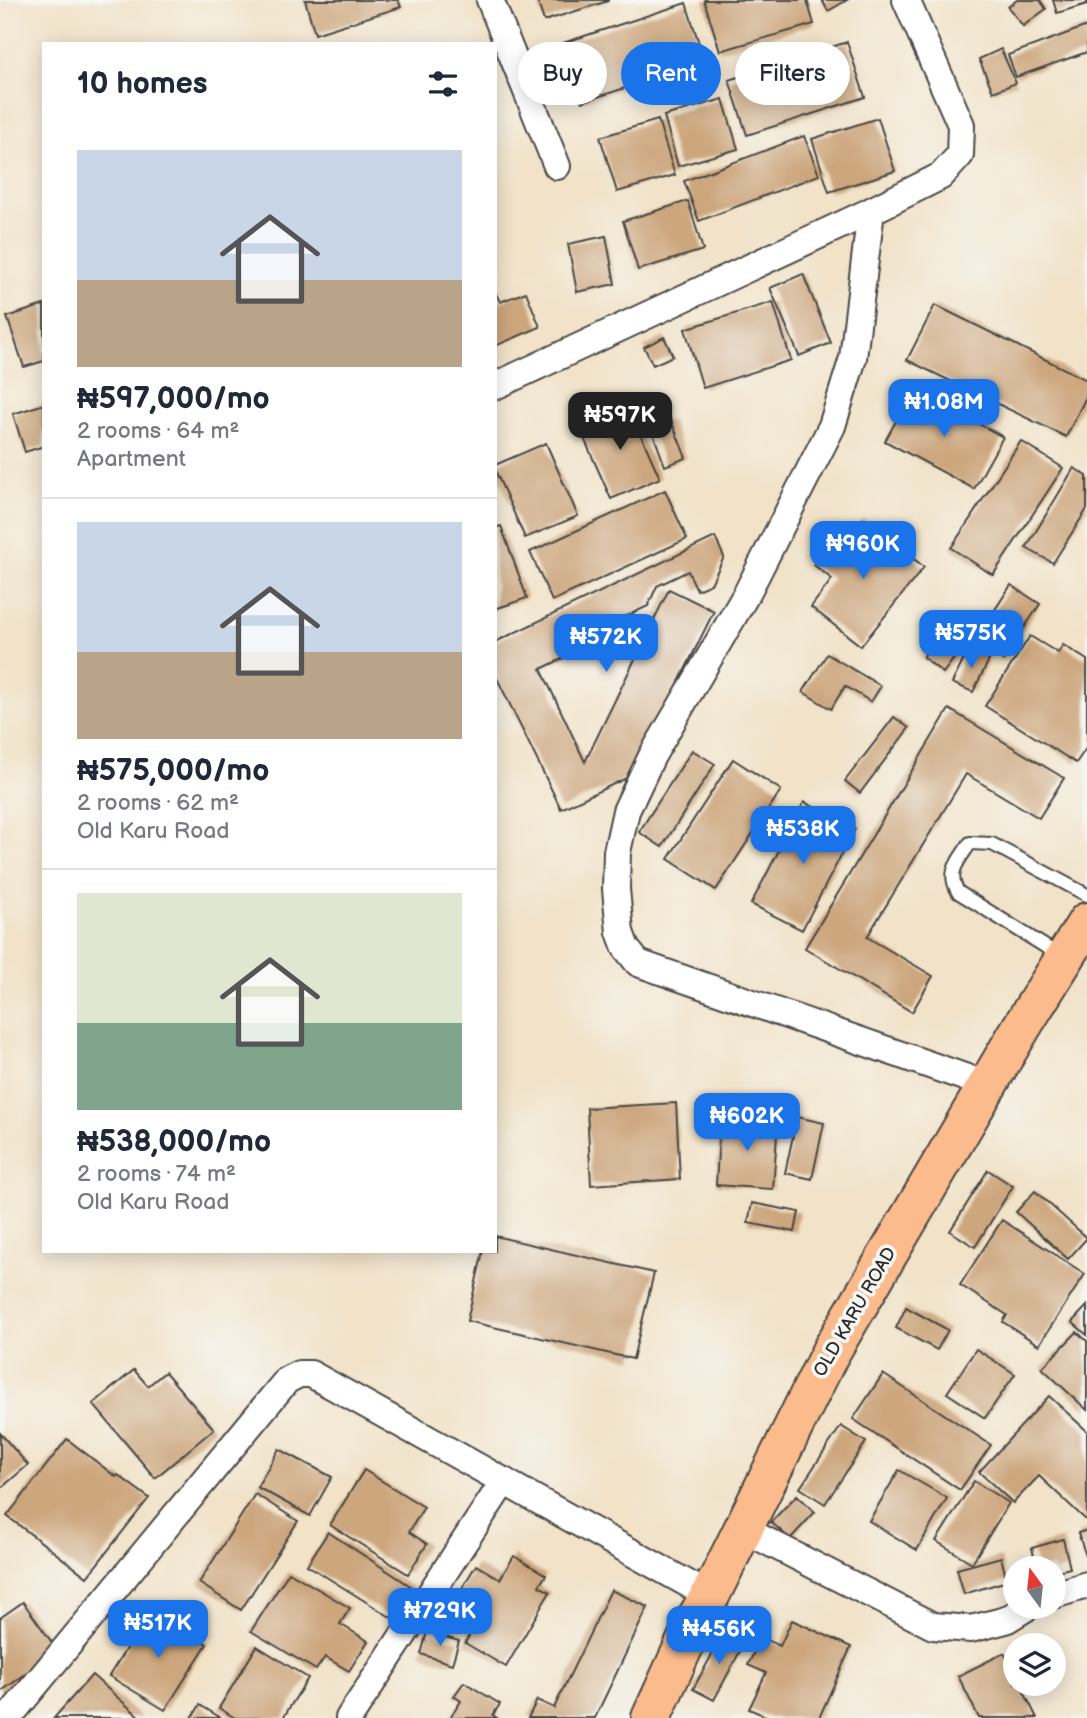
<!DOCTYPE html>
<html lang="en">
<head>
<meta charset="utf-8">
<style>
  body { margin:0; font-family:"Balsamiq Sans",sans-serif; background:#f6f6f7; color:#1f2937; height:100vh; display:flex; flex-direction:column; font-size:26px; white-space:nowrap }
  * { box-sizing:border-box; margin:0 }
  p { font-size:23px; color:#747a83 }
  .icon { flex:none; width:38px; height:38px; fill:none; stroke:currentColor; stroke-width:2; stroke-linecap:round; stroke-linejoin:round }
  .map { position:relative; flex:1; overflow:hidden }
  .details { position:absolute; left:42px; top:42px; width:455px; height:1211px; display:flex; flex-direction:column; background:#fff; border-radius:0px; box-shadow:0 4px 18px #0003 }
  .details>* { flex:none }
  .top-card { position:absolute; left:518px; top:42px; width:464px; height:63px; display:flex; gap:14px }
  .needle { width:46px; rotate:345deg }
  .tools { position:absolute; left:1003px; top:1556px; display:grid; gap:14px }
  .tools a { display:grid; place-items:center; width:63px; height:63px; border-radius:50%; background:#fff; box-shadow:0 4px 18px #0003; font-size:35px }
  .price { position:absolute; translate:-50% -60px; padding:0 16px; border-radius:14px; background:#1a73e8; color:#fff; font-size:23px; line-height:46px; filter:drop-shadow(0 2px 4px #0008) }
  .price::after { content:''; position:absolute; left:50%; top:42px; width:21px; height:16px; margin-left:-10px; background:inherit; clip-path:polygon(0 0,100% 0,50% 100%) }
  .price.active { background:#222; color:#fff }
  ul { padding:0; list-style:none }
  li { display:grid; align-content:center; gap:14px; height:371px; padding:0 35px }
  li+li { border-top:2px solid #e0e1e3 }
  li span { display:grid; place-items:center; height:217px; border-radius:0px; color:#555 }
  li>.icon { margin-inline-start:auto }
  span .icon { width:126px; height:126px; fill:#fffc; stroke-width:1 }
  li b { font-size:30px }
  h2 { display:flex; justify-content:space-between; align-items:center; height:84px; padding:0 35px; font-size:30px }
  .chip { padding:0 24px; border-radius:32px; background:#fff; box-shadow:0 4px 18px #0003; font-size:24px; line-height:63px }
  .chip.active { background:#1a73e8; color:#fff }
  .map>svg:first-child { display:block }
  .building { fill:#cca67d }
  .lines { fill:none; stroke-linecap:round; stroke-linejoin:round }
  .service-casing { stroke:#494643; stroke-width:16 }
  .minor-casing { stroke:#494643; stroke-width:30 }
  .primary-casing { stroke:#494643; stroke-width:42 }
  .service { stroke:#fff; stroke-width:12 }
  .minor { stroke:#fff; stroke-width:26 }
  .primary { stroke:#fbbb8d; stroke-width:38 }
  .labels { text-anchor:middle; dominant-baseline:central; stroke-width:7; stroke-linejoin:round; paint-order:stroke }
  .street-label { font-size:18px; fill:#2b2b2b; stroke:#f6f6f2 }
</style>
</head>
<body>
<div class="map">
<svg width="1087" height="1718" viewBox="0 0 1087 1718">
  <rect width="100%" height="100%" fill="#f6f6f2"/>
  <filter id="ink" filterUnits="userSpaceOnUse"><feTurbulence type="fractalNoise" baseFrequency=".0143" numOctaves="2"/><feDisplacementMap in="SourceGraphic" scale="14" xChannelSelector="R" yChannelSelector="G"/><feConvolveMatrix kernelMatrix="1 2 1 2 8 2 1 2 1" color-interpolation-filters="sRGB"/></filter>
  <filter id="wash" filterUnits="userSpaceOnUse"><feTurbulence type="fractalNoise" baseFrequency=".00686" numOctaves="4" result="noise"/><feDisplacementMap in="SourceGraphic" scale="28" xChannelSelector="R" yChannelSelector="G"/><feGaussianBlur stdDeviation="1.57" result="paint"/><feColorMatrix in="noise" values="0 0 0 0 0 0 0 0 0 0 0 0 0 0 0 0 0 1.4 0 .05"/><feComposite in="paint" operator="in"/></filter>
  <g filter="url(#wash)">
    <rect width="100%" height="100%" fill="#f1e2c8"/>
    <g id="blocks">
      <g class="building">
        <polygon points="305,0 398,0 401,7 315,34"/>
        <polygon points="537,0 608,0 608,1 544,21"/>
        <polygon points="704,0 807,0 814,24 720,51"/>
        <polygon points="822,0 847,0 828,11"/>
        <polygon points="1017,0 1040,0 1046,9 1023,26 1008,7"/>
        <polygon points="1053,0 1087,0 1087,4 1057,13"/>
        <polygon points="686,3 705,62 582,102 563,43"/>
        <polygon points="1087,26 1087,52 1016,77 1008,55"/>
        <polygon points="847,42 865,97 747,135 729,80"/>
        <polygon points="1001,49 1016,83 993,92 979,59"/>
        <polygon points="723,99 738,149 678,166 664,116"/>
        <polygon points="878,118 895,171 829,192 812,139"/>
        <polygon points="658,120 675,175 617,192 600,137"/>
        <polygon points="804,136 819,175 699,221 684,181"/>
        <polygon points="688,201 703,250 638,270 623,221"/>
        <polygon points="606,236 615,284 577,292 568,244"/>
        <polygon points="803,274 831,343 799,356 770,288"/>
        <polygon points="495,292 500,302 526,292 540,327 495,346"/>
        <polygon points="773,302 791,360 703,388 685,329"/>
        <polygon points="44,305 44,361 24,367 7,317"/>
        <polygon points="935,305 1087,380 1087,395 1066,437 907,360"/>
        <polygon points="664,337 673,356 653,365 644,347"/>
        <polygon points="914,388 1003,437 974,489 885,441"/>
        <polygon points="44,404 44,446 25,452 13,414"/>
        <polygon points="628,406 660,478 611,499 579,427"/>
        <polygon points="671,420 686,458 665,466 651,428"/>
        <polygon points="1021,441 1063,468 993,575 951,548"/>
        <polygon points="546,443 578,516 525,538 495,470 495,465"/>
        <polygon points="1074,468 1087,476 1087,509 1053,563 1026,548"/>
        <polygon points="665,490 687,539 552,601 530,552"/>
        <polygon points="863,519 924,567 861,646 811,607 832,579 814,565 840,532 848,538"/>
        <polygon points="501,526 527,598 495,609 495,528"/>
        <polygon points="715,537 724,557 711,584 697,590 688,571 657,586 648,606 603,627 595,643 541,669 585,762 669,589 714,611 633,775 561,809 495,674 495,642"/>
        <polygon points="1011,585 1040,604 1003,660 974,642"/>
        <polygon points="950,622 970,637 943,673 923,657"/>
        <polygon points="1030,636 1058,653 1063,645 1087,660 1087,747 1076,763 985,706"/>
        <polygon points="970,647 990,658 973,692 952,683"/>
        <polygon points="827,654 881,686 871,702 845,686 831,709 803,692"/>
        <polygon points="949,709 1064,778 1039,818 966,774 867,937 933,976 912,1012 805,948"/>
        <polygon points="894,717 909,728 860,793 845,781"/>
        <polygon points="692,750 715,764 662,847 639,832"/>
        <polygon points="733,759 781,790 716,890 668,859"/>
        <polygon points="804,802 855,829 802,930 751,904"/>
        <polygon points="676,1103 680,1179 591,1185 587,1108"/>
        <polygon points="797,1117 824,1123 812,1179 785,1173"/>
        <polygon points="720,1118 778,1122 773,1189 716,1185"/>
        <polygon points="988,1170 1013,1186 975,1247 950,1231"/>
        <polygon points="1035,1191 1087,1238 1068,1259 1016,1212"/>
        <polygon points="752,1203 799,1212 795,1232 748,1223"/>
        <polygon points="1002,1220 1085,1274 1039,1345 1003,1322 1007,1315 960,1285"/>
        <polygon points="495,1236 654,1273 633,1359 467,1321 483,1251 495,1251"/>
        <polygon points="1087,1306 1087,1335 1072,1322"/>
        <polygon points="906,1307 948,1330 937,1350 896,1328"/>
        <polygon points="1077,1332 1087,1341 1087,1410 1042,1368"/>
        <polygon points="976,1349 1015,1374 985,1418 947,1393"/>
        <polygon points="134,1370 148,1386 165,1372 214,1429 155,1478 93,1404"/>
        <polygon points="883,1374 991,1445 960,1490 853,1419"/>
        <polygon points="1049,1396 1087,1431 1087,1521 1039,1476 1013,1503 979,1472"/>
        <polygon points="841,1426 866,1442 825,1504 800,1488"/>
        <polygon points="0,1433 28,1465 0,1489"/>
        <polygon points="67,1439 116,1477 118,1475 149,1498 87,1577 7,1516"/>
        <polygon points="279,1449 332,1477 310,1516 257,1487"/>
        <polygon points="364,1470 424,1507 409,1532 427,1544 408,1574 330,1525"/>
        <polygon points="899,1470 947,1498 917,1550 869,1521"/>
        <polygon points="974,1481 1009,1503 972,1563 936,1541"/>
        <polygon points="255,1494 298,1521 241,1610 199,1583"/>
        <polygon points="797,1495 815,1512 790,1539 771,1522"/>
        <polygon points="1087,1530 1087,1559 1078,1533"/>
        <polygon points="328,1532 412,1587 392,1618 307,1565"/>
        <polygon points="1063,1539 1070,1568 1054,1572 1054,1568 1037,1568 1032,1548"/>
        <polygon points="514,1556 546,1575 539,1586 550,1592 506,1667 465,1643 479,1618 453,1603 476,1565 500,1579"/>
        <polygon points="1001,1557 1007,1581 964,1594 957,1569"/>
        <polygon points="289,1572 350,1608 340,1624 368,1641 349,1671 325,1657 316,1670 251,1631"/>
        <polygon points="611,1590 648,1607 595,1718 528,1718 537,1700 554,1708"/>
        <polygon points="23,1602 58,1651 0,1692 0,1618"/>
        <polygon points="151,1609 207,1644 165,1710 109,1676"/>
        <polygon points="792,1620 851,1647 819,1718 770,1718 749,1709 766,1673 748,1665 761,1637 780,1646"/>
        <polygon points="725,1631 745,1642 714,1700 693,1689"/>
        <polygon points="427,1632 459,1641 452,1664 421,1654"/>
        <polygon points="257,1646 308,1678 283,1718 235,1718 219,1708"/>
        <polygon points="1004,1653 1015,1674 1015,1684 1020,1684 1037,1718 979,1718 958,1676"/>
        <polygon points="92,1675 141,1718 54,1718"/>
        <polygon points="464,1682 500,1704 493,1715 497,1718 450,1718 461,1701 454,1696"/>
        <polygon points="200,1705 221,1718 192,1718"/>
      </g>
    </g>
  </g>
  <g filter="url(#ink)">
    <use href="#blocks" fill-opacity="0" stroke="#494643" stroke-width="2"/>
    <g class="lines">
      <g class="service-casing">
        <path id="service" d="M1062 957 958 892C946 871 959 861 970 843L992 844 1087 895"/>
      </g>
      <g class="minor-casing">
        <g id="minor">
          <polyline points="490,0 557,166"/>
          <polyline points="871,211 853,358 832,426 747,593 652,756 626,811 617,852 616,889 620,932 626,948 638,963 987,1085"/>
          <polyline points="495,386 871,211 941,176 960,155 961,125 906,0"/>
          <polyline points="743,1529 933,1626 971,1629 1006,1620 1029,1606"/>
          <polyline points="1054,1595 1087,1585"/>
          <polyline points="8,1718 287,1380 299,1374 311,1374 710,1596"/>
          <polyline points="349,1718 504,1481"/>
        </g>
      </g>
      <g class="primary-casing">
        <polyline id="primary" points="651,1718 697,1617 710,1596 830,1353 1021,1028 1087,922"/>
      </g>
      <use href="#service" class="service"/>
      <use href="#minor" class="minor"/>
      <use href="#primary" class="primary"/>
    </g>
  </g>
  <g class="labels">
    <g class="street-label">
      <text transform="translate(855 1312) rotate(-60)">OLD KARU ROAD</text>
    </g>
  </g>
</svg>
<div class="tools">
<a><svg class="needle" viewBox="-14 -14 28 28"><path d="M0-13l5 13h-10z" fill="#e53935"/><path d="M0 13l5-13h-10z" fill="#747a83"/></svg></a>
<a><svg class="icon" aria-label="layers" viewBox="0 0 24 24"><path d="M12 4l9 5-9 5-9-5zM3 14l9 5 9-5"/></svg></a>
</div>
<b class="price" style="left:944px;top:439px">₦1.08M</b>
<b class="price active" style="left:620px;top:452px">₦597K</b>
<b class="price" style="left:863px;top:581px">₦960K</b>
<b class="price" style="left:971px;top:670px">₦575K</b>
<b class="price" style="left:606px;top:674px">₦572K</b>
<b class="price" style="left:803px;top:866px">₦538K</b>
<b class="price" style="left:747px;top:1153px">₦602K</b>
<b class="price" style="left:440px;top:1648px">₦729K</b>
<b class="price" style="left:158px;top:1660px">₦517K</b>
<b class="price" style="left:719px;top:1666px">₦456K</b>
<div class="top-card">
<a class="chip">Buy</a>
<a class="chip active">Rent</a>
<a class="chip">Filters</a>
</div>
<section class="details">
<h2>10 homes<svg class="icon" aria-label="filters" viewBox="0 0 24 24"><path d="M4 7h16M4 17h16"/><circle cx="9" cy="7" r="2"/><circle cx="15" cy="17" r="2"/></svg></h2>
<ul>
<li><span style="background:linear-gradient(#c9d6e8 60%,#b9a48a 0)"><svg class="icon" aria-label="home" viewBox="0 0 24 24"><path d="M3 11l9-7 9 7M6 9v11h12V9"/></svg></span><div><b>₦597,000/mo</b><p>2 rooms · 64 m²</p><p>Apartment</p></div></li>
<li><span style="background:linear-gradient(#c9d6e8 60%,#b9a48a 0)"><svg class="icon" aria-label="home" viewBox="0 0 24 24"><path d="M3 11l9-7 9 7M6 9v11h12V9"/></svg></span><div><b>₦575,000/mo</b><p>2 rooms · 62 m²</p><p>Old Karu Road</p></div></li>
<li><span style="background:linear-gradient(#dfe7d0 60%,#7fa58c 0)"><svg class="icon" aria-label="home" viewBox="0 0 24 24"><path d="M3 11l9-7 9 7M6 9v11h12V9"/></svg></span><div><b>₦538,000/mo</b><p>2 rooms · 74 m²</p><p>Old Karu Road</p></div></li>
</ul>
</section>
</div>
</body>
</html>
